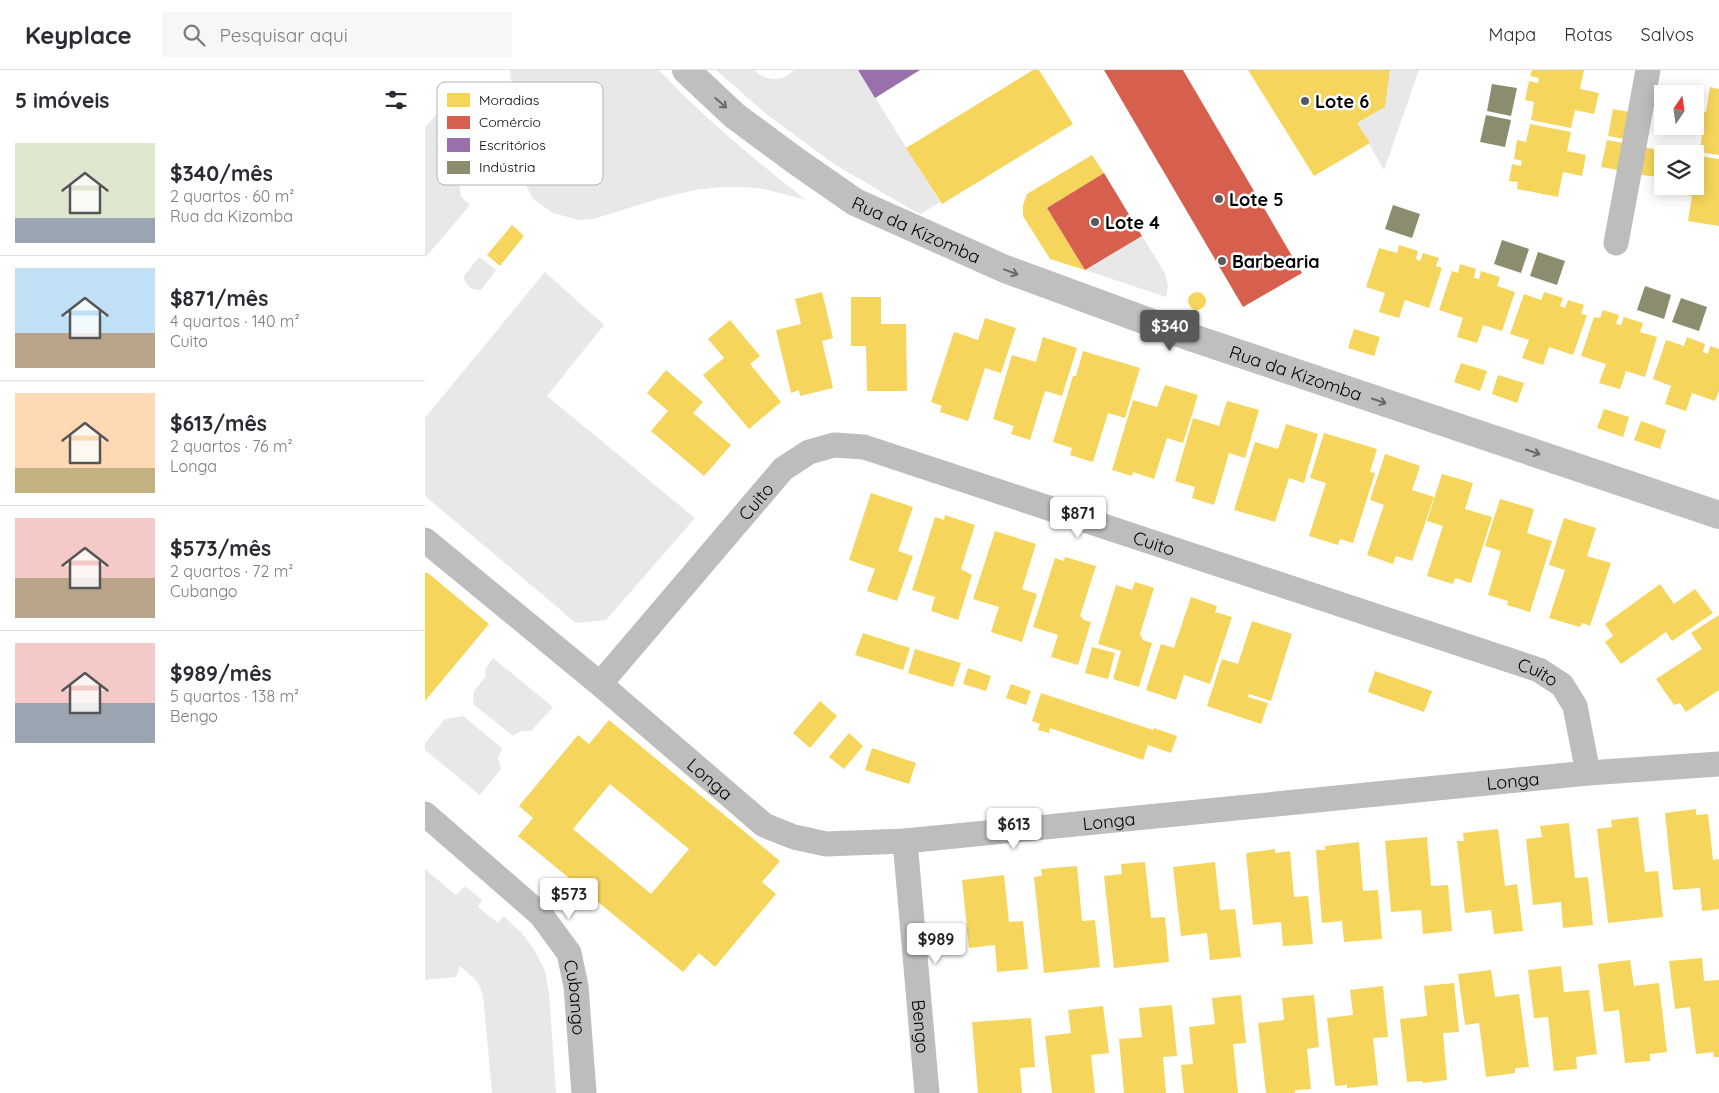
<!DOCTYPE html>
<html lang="pt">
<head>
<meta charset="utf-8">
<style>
  body { margin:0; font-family:Quicksand,sans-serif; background:#f7f7f7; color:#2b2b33; height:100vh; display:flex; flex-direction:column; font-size:19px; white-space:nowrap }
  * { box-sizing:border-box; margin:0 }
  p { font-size:16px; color:#7c7c81 }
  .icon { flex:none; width:28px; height:28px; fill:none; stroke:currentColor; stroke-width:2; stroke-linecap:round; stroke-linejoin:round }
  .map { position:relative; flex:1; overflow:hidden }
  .panel { display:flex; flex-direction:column; background:#fff; width:425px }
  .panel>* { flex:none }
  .needle { width:32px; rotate:13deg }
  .tools { position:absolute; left:1229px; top:15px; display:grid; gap:10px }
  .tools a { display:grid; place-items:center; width:50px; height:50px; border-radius:0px; background:#fff; box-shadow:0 2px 12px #0003; font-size:25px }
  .price { position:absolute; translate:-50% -42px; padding:0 11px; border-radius:5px; background:#fff; color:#222; font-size:16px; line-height:32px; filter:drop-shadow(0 1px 2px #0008) }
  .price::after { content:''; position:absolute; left:50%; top:30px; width:15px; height:11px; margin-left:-8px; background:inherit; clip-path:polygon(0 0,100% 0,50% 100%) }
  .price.current { background:#595959; color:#fff }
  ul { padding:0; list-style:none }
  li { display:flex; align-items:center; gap:15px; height:125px; padding:0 15px }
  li+li { border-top:1px solid #e1e1e2 }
  li span { display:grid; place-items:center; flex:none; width:140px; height:100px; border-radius:0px; color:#555 }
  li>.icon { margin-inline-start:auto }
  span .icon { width:60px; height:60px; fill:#fffc; stroke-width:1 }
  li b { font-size:21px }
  h2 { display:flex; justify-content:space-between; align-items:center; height:60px; padding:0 15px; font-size:21px }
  header { display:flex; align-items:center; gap:30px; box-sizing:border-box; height:70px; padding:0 25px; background:#fff; border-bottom:1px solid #e1e1e2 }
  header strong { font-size:24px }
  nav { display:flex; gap:28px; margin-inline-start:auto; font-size:18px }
  .search { width:350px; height:45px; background:#f7f7f7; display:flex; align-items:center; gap:12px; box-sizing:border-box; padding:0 18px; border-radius:0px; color:#7c7c81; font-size:19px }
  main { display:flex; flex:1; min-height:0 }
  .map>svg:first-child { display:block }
  .green { fill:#e8e8e8 }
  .homes { fill:#f6d55c; fill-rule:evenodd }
  .shops { fill:#d6604d }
  .offices { fill:#9970ab }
  .industry { fill:#8c8c6e }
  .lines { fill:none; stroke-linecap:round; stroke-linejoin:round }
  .street { stroke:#bdbdbd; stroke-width:25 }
  .secondary { stroke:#bfbfbf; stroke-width:28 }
  .oneway { stroke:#696969 }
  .poi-dot { fill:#595959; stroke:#fff; stroke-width:2 }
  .labels { text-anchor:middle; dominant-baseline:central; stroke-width:5; stroke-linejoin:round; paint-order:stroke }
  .poi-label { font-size:18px; font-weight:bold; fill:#000; stroke:#fff; text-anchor:start }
  .street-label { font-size:18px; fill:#000; stroke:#fff }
  .key { fill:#fff; stroke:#b2b2b2; stroke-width:1 }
  .key-label { font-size:14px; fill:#000 }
</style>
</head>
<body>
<header>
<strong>Keyplace</strong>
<div class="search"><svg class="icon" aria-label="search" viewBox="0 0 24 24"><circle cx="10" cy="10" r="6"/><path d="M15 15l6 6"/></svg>Pesquisar aqui</div>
<nav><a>Mapa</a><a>Rotas</a><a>Salvos</a></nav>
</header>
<main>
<section class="panel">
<h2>5 imóveis<svg class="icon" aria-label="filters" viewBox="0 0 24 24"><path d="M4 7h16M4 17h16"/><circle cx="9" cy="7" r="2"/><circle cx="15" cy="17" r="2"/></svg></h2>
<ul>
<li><span style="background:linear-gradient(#dfe7d0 75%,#9aa5b1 0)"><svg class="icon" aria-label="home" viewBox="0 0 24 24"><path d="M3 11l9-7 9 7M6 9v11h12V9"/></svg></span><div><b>$340/mês</b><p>2 quartos · 60 m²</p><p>Rua da Kizomba</p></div></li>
<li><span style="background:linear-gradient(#bfe0f5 65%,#b9a48a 0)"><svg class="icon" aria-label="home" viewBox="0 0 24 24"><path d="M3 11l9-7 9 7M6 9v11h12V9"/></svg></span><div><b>$871/mês</b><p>4 quartos · 140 m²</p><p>Cuito</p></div></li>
<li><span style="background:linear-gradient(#ffd9b3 75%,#c2b280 0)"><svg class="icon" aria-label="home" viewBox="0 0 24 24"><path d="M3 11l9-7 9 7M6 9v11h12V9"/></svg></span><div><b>$613/mês</b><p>2 quartos · 76 m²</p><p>Longa</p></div></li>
<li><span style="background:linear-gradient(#f6c9c9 60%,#b9a48a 0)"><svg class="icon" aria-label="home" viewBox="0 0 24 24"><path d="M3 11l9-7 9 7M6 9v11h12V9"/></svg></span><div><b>$573/mês</b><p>2 quartos · 72 m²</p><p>Cubango</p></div></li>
<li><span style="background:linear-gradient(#f6c9c9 60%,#9aa5b1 0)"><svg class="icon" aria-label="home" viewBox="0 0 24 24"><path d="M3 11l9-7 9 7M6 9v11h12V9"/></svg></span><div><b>$989/mês</b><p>5 quartos · 138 m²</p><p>Bengo</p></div></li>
</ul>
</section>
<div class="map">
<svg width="1294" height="1023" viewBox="0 0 1294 1023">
  <rect width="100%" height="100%" fill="#fff"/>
  <g class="green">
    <path d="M85 0H234C279 48 329 89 381 130L339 119 318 117H297L270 120 236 128 168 149 154 150 128 143 108 129 96 106Z"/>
    <path d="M291 0H329C342 12 357 12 369 0H433L515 132 496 144 484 138 409 94 341 44Z"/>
    <polygon points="924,0 994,0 959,100 932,53 950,43"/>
    <polygon points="26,27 36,127 45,135 0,188 0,58"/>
    <polygon points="717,166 740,203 743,216 741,227 660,200"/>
    <path d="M54 187 71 200 56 220C46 220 40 216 39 206Z"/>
    <polygon points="120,202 179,255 122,326 270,448 181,550 151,553 0,426 0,348"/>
    <polygon points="68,588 128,637 106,661 96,661 88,666 48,634 49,621 61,606 60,599"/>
    <polygon points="38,646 77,678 73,688 76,699 55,725 0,680 0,673 20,649"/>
    <polygon points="0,799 31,825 40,816 57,830 53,837 73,853 78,846 96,862 110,881 120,901 124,923 131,1023 67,1023 58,925 54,915 49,908 35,896 31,907 0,910"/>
  </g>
  <g class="homes">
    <polygon points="608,0 614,0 648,54 517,134 481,78"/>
    <polygon points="823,0 965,0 960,37 932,53 945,73 889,106"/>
    <polygon points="1107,0 1159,0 1155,19 1174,23 1169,44 1150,40 1146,58 1106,50 1109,32 1100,30 1104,11 1113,13 1114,8 1105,6"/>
    <polygon points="1285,17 1294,19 1294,85 1275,82 1277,63 1258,60 1259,56 1270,56 1270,40 1281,42"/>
    <polygon points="1188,39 1210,43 1205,70 1183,66"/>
    <polygon points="1105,54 1146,62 1142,81 1161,85 1157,106 1138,102 1133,127 1092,119 1093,112 1084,111 1087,94 1096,96 1097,91 1089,89 1092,70 1101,72"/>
    <polygon points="1182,70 1204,74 1199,101 1176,97"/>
    <polygon points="1215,77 1237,80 1233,107 1210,104"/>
    <polygon points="667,85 679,103 622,138 660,200 625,189 598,146 598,135 602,124"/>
    <polygon points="1274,86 1294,89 1294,156 1263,151 1267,126 1248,123 1249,116 1270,116 1270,105"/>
    <polygon points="87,155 99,166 75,196 62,185"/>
    <polygon points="974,175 993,181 991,189 995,191 998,183 1014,188 1011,196 1017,198 1004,238 980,230 974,248 954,242 960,223 941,217 954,178 972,183"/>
    <polygon points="1035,194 1051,199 1049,208 1054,209 1056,201 1075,207 1072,216 1090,222 1077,261 1058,255 1052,273 1032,267 1038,248 1014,240 1027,201 1033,203"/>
    <polygon points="397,222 408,268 397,271 408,318 375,326 374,320 366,323 351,260 376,254 370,229"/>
    <polygon points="1119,222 1138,228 1135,236 1140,238 1143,230 1159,235 1156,244 1162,245 1148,285 1124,277 1118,295 1097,288 1104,270 1085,264 1099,224 1116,230"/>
    <circle cx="772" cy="231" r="9"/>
    <polygon points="426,227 456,227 456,254 481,254 482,321 442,321 441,276 426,276"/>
    <polygon points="1178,240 1194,245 1191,254 1196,255 1199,247 1218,253 1215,262 1232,267 1220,307 1201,301 1195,319 1174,313 1181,294 1156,286 1169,247 1175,248"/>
    <polygon points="560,248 591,258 576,303 560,298 543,351 515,342 517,336 506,332 529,262 553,270"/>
    <polygon points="305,250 335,286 325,294 356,332 324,359 278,305 299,288 283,269"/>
    <polygon points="929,259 955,267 949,286 923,278"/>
    <polygon points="618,267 652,278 637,326 620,321 605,370 586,364 589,356 568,349 587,285 611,292"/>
    <polygon points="1262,267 1280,274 1278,282 1283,284 1285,276 1294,279 1294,321 1290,331 1267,323 1261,341 1240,334 1246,316 1228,309 1241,270 1259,276"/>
    <polygon points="658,281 715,298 700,348 683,343 668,392 645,385 647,378 628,372 648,306 651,306"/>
    <polygon points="1036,293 1062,301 1055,321 1029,312"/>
    <polygon points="241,300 278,332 268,343 306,375 279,406 226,361 243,341 222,323"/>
    <polygon points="1073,305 1099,313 1092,333 1067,324"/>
    <polygon points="740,315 773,325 758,373 742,368 729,409 708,402 707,406 687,400 708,330 732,337"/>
    <polygon points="802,331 834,340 820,388 804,383 789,435 767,428 770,417 750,411 768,348 794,356"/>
    <polygon points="1179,339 1204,347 1198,367 1172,358"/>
    <polygon points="1216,351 1241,360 1235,379 1209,370"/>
    <polygon points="861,354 893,364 879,413 864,408 850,452 809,440 830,372 853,379"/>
    <polygon points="899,363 952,379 945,402 950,403 928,473 915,469 913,475 884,466 901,413 885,408"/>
    <polygon points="960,384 995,396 987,420 1009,427 987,491 971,486 968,494 942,485 959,435 945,430"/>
    <polygon points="1017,404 1048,413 1040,439 1067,447 1046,513 1030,508 1028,514 1002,506 1018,456 1002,451"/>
    <polygon points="446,423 488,437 473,481 488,486 472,531 442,521 450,499 424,490"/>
    <polygon points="1075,429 1109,439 1102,463 1127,471 1105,542 1082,535 1083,531 1063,525 1076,481 1060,476"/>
    <polygon points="520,445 550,455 536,499 547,505 533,550 506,541 510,527 487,520 510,447 519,450"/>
    <polygon points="1139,448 1171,458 1162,486 1186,493 1165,556 1157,553 1155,557 1124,548 1140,500 1124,495"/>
    <polygon points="570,461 611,474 597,519 612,524 597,572 566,562 574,537 548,529"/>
    <polygon points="640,487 671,496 655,546 659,550 666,552 653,595 626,587 633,565 608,557 630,488 639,491"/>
    <polygon points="0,503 3,503 64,554 0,631"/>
    <polygon points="710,512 729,518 715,564 718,570 727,573 714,617 688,609 696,581 673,574 691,515 707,520"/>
    <polygon points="1235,514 1249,534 1270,519 1288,543 1247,571 1241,562 1196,594 1180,572 1188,566 1180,554"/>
    <polygon points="766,527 792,536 790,542 807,547 785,614 759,605 751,630 721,620 736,574 749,578"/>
    <polygon points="1294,545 1294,620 1261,642 1255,633 1249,635 1231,609 1277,579 1266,563"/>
    <polygon points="827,551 867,564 846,631 824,624 823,627 843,633 836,654 782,636 797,589 813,594"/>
    <polygon points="438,563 485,578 478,600 430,585"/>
    <polygon points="667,577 690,583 683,609 660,603"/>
    <polygon points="490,579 536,593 528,617 483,603"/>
    <polygon points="543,598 566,606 561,621 538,614"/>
    <polygon points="950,601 1007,621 999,642 943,622"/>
    <polygon points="586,614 606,621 601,635 581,628"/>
    <polygon points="616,623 728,660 729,658 752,666 746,683 723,675 718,690 625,658 624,663 613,660 615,654 607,651"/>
    <polygon points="395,631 412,646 385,678 368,663"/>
    <path d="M184 650 355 791 337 812 351 824 290 897 274 883 258 902 93 766 108 748 94 736 153 665 164 674ZM185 714 264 779 226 824 148 759Z"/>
    <polygon points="424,663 438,676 419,699 404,687"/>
    <polygon points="447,678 491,693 484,714 440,700"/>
    <polygon points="1271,739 1271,745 1283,744 1288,790 1294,789 1294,839 1277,841 1275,818 1248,820 1240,743"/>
    <polygon points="1213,747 1220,802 1233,801 1238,847 1183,853 1172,759 1187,757 1186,750"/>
    <polygon points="1144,753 1150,808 1163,807 1168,855 1138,858 1136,832 1108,835 1101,769 1117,767 1115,756"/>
    <polygon points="1073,759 1080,816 1092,814 1098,861 1069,864 1066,840 1040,843 1032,771 1039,771 1038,763"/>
    <polygon points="1002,767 1006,816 1023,815 1027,861 998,864 996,840 966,842 960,771"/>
    <polygon points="934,772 938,821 953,820 957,869 919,872 917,851 897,853 891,780 900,780 900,776"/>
    <polygon points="850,779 850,783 865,781 869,827 883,826 888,874 858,876 856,852 828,855 821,783"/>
    <polygon points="720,792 726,848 740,847 744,892 689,898 679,806 697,804 696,794"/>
    <polygon points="790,792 795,840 810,839 816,887 785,890 782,863 756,866 748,797"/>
    <polygon points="652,796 657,851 670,850 675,897 619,903 609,807 617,806 616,799"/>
    <polygon points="579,805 584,852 598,851 603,899 572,902 570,875 544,878 537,810"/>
    <polygon points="1277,888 1279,911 1294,910 1294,987 1289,987 1288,982 1271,984 1265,937 1250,939 1244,891"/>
    <polygon points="1205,890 1209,916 1234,913 1242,982 1225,984 1225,991 1200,993 1194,940 1179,942 1173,894"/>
    <polygon points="1136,896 1139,922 1164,920 1172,984 1151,987 1152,999 1129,1001 1123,947 1109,948 1103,900"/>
    <polygon points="1066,900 1070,927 1094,924 1104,997 1090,998 1090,1003 1061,1007 1054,953 1040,955 1033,904"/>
    <polygon points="1029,913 1034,962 1018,963 1022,1010 998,1013 997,1011 982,1012 975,949 1002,946 999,916"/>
    <polygon points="958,916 963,967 948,968 953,1015 922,1018 922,1015 910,1016 902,948 928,945 925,920"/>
    <polygon points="816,925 821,973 808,974 813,1023 759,1023 756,995 768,994 764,957 790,954 787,928"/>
    <polygon points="889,925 894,977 882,979 886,1019 870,1020 870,1023 841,1023 833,953 859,950 857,928"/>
    <polygon points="747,935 752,986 738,987 741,1023 699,1023 694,969 717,967 714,938"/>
    <polygon points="678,936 684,983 666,985 670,1023 627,1023 620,966 646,963 643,940"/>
    <polygon points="606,948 610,997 595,998 597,1023 553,1023 547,952"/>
  </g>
  <g class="shops">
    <polygon points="679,0 758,0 877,203 818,237"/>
    <polygon points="679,103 717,166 660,200 622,138"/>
  </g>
  <polygon class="offices" points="433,0 495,0 450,28"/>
  <g class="industry">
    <polygon points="1067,14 1092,18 1086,46 1062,41"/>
    <polygon points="1061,45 1086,50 1080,77 1055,72"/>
    <polygon points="968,135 995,144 987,168 960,159"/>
    <polygon points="1077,170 1104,179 1096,203 1069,194"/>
    <polygon points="1113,182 1140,191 1132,215 1105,206"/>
    <polygon points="1220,216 1246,225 1239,249 1212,240"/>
    <polygon points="1256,228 1282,237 1274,261 1247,252"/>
  </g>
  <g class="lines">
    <g class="street">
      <polyline points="1191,173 1223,0"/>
      <path id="s1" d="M0 470 175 614 339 755 369 767 401 774 480 771 1163 703 1294 694"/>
      <path id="s2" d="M175 614 358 399 384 382 409 375 439 377 1114 600 1137 615 1150 636 1163 703"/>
      <path id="s3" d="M0 744 116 845 144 883 151 916 159 1023"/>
      <path id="s4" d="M480 771 502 1023"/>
    </g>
    <path class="secondary" id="s5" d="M261 0 310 46 371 91 430 132 580 199 768 268 1294 445"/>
  </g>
  <defs><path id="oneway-shaft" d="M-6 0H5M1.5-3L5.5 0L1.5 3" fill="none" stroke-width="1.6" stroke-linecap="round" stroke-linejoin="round" transform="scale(1.25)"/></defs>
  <g class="oneway">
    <use href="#oneway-shaft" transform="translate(296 33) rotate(42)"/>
    <use href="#oneway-shaft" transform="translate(586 202) rotate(21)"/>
    <use href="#oneway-shaft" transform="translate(954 331) rotate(19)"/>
    <use href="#oneway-shaft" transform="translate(1108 382) rotate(19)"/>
  </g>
  <g class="poi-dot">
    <circle cx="880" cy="31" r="5"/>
    <circle cx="794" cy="129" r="5"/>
    <circle cx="670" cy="152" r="5"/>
    <circle cx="797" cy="191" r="5"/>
  </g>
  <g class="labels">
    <g class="poi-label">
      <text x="890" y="31">Lote 6</text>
      <text x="804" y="129">Lote 5</text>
      <text x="680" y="152">Lote 4</text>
      <text x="807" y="191">Barbearia</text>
    </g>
    <g class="street-label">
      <text stroke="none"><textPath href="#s5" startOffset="282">Rua da Kizomba</textPath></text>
      <text stroke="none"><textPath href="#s5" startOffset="688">Rua da Kizomba</textPath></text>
      <text stroke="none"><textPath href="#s2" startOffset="240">Cuito</textPath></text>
      <text stroke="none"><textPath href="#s2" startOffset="675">Cuito</textPath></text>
      <text stroke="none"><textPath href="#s2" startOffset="1080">Cuito</textPath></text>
      <text stroke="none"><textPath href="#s1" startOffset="372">Longa</textPath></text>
      <text stroke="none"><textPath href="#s1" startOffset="1198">Longa</textPath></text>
      <text stroke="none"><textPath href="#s1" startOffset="792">Longa</textPath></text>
      <text stroke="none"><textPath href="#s3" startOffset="246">Cubango</textPath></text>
      <text stroke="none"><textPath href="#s4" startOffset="186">Bengo</textPath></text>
    </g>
  </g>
  <rect x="12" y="12" width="166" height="103" rx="8" class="key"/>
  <rect x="22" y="23" width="23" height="14" fill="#f6d55c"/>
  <rect x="22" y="46" width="23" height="13" fill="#d6604d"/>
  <rect x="22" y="68" width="23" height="14" fill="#9970ab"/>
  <rect x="22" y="91" width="23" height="13" fill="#8c8c6e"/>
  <g class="key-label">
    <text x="54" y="35">Moradias</text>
    <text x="54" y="57">Comércio</text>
    <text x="54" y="80">Escritórios</text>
    <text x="54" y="102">Indústria</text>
  </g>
</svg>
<div class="tools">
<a><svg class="needle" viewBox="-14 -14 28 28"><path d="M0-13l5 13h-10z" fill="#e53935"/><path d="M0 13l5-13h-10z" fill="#7c7c81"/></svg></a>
<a><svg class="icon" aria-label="layers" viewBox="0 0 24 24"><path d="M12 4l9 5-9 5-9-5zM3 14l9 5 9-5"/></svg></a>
</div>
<b class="price current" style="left:745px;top:282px">$340</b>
<b class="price" style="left:653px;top:469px">$871</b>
<b class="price" style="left:589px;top:780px">$613</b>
<b class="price" style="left:144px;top:850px">$573</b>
<b class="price" style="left:511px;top:895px">$989</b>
</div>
</main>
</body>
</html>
